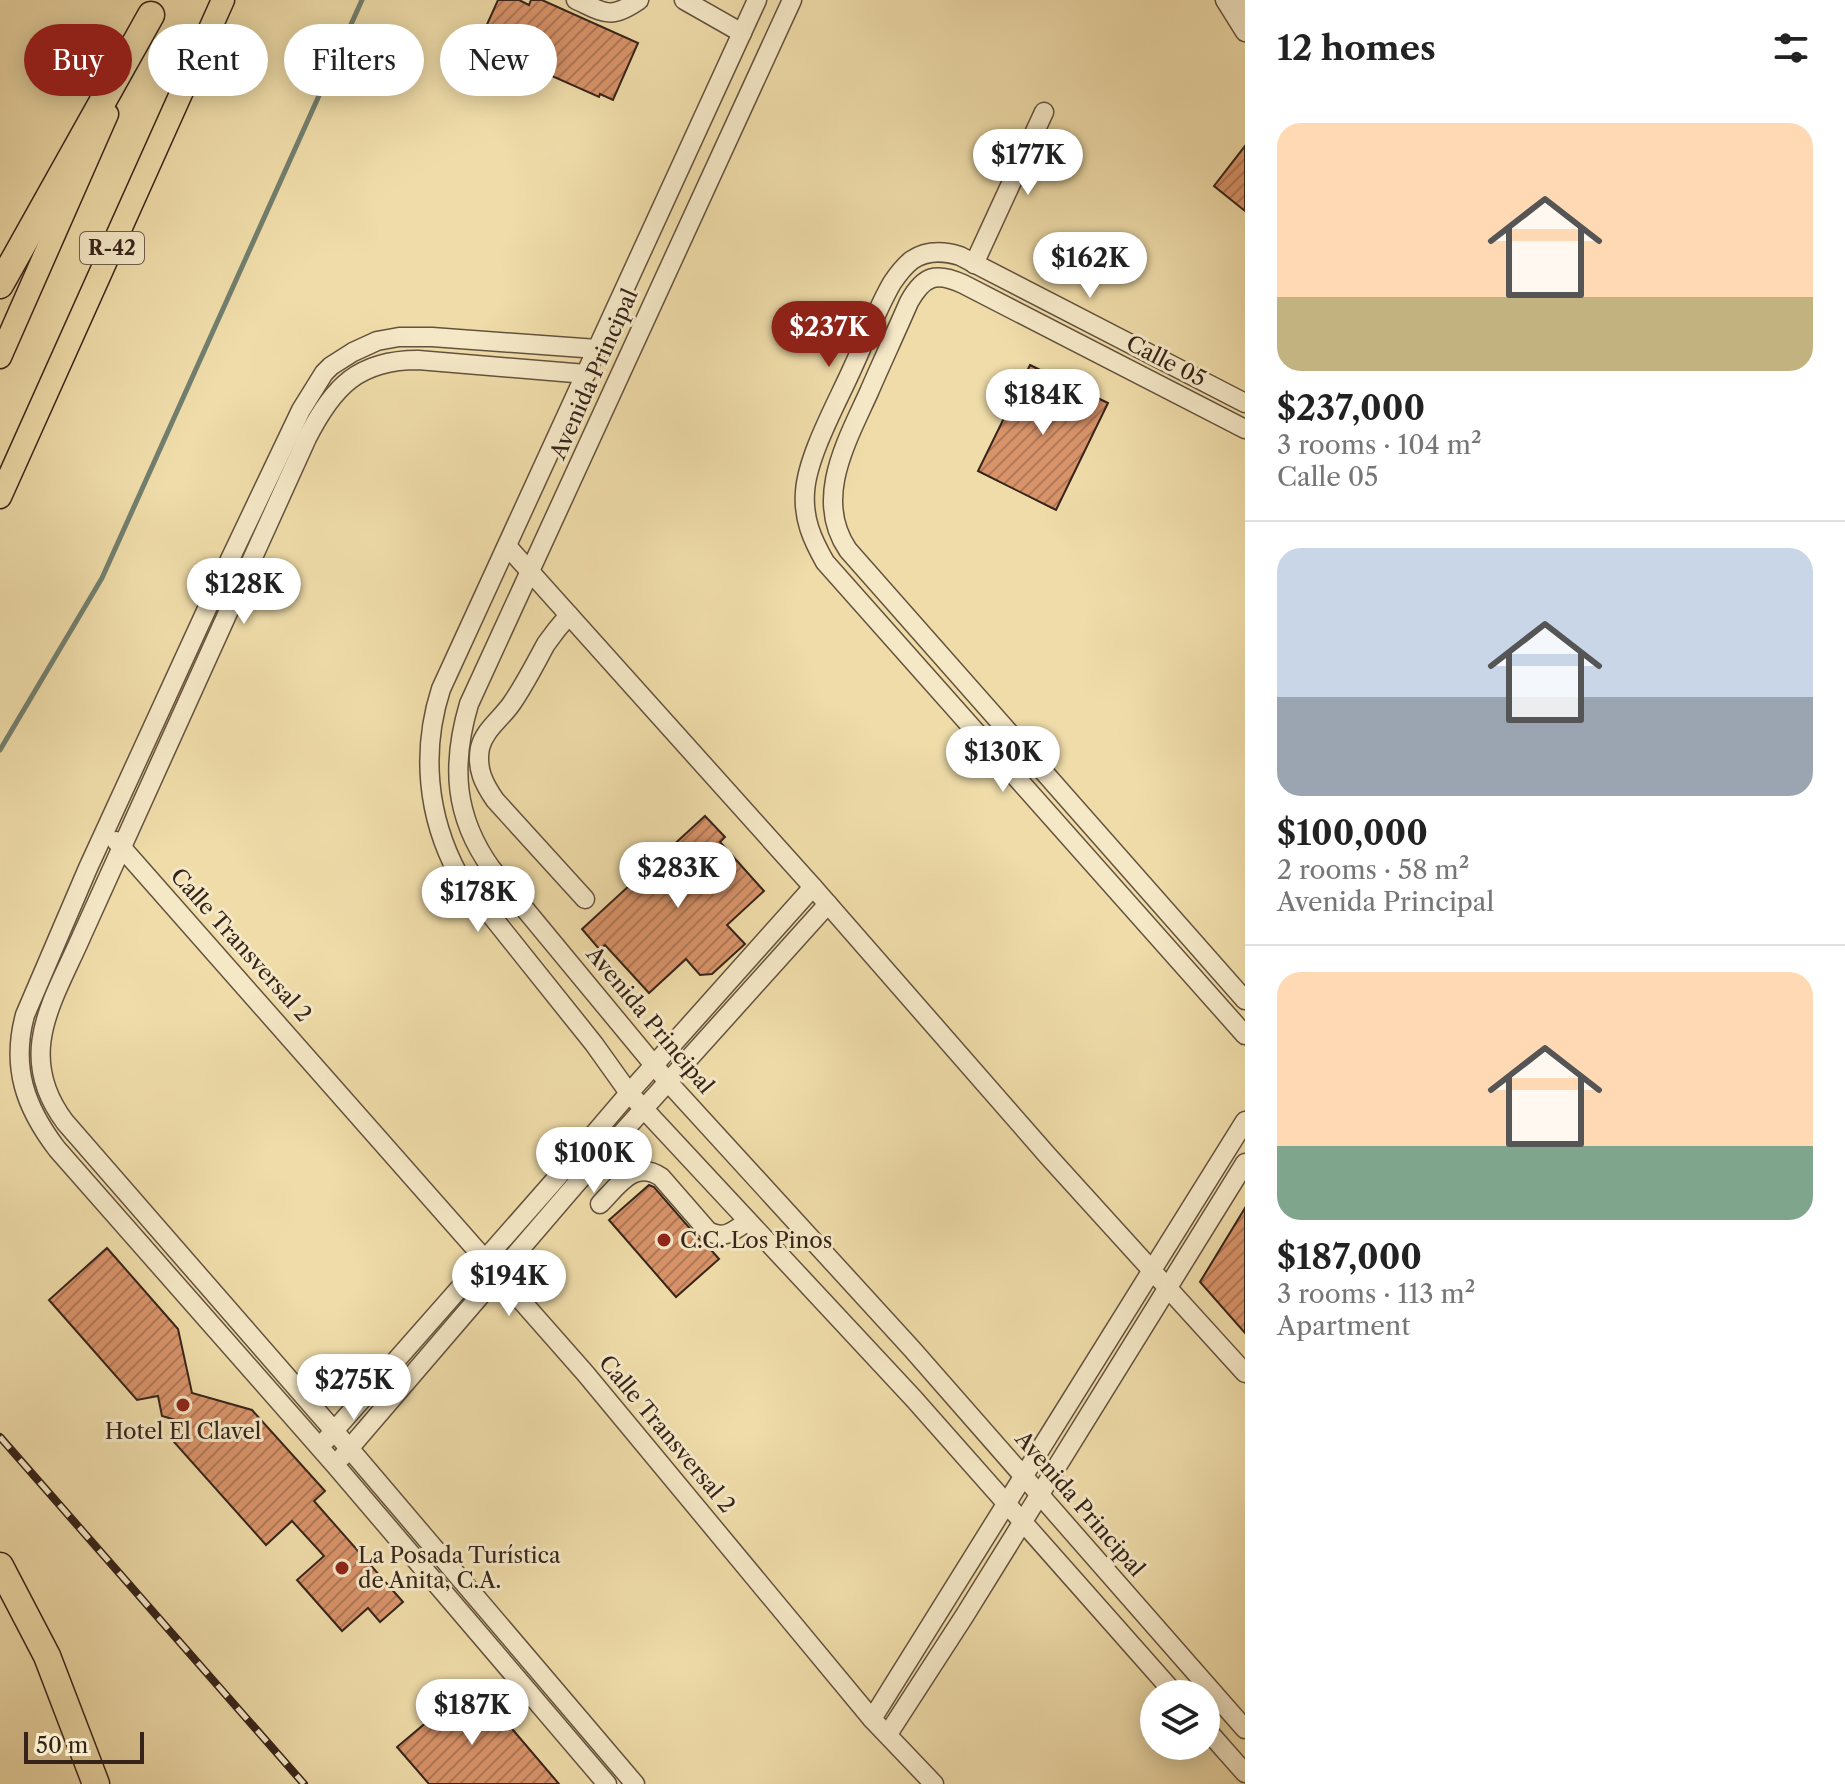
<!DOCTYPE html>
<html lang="en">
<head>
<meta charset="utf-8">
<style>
  body { margin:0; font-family:"Libre Caslon Text",serif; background:#f2f2f2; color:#222; height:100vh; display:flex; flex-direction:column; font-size:30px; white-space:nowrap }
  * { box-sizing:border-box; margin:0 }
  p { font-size:26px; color:#767676 }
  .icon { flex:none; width:44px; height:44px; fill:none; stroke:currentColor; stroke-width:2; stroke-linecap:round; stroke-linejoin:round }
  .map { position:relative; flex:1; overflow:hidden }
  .sheet { display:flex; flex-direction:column; background:#fff; width:600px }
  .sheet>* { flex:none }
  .hud { position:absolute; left:24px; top:24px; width:760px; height:72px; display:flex; gap:16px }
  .fabs { position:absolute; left:1140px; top:1680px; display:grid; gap:16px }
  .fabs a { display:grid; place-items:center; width:80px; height:80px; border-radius:50%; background:#fff; box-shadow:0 4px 20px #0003; font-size:40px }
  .scale { position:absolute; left:24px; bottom:20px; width:120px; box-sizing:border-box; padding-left:8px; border:4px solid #36241a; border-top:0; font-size:22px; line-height:28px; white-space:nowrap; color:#36241a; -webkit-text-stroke:6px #f5e8c7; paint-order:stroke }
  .price { position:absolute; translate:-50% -68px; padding:0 18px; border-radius:28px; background:#fff; color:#222; font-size:26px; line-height:52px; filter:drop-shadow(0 2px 4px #0008) }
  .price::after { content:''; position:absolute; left:50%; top:48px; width:24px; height:18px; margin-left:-12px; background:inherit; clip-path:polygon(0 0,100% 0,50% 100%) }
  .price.current { background:#8f2418; color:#fff }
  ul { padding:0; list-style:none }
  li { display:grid; align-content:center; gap:16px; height:424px; padding:0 32px }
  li+li { border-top:2px solid #e0e0e0 }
  li span { display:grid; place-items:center; height:248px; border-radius:24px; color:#555 }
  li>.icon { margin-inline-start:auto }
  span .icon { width:144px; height:144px; fill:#fffc; stroke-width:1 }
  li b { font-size:34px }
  h2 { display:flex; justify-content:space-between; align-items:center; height:96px; padding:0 32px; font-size:34px }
  .chip { padding:0 28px; border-radius:36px; background:#fff; box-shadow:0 4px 20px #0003; font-size:28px; line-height:72px }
  .chip.current { background:#8f2418; color:#fff }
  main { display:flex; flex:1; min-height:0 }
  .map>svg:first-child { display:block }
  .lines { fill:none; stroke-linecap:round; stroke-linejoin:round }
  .stream { stroke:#727f6e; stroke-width:5 }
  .building { fill:url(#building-hatch); stroke:#36241a; stroke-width:2 }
  .minor-casing { stroke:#64523e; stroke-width:21 }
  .major-casing { stroke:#36241a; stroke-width:25 }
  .highway-casing { stroke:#36241a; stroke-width:29 }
  .minor { stroke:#f5e8c7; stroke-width:18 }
  .major { stroke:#efdca9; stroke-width:22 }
  .highway { stroke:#efdca9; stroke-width:26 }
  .rail-casing { stroke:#36241a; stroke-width:8 }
  .rail { stroke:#f5e8c7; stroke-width:5; stroke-dasharray:15; stroke-linecap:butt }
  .poi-dot { fill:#8f2418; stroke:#f5e8c7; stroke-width:3 }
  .labels { text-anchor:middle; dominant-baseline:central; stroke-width:6; stroke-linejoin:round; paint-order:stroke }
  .shield { fill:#f5e8c7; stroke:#6f5f4e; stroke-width:2 }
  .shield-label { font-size:20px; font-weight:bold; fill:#36241a }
  .street-label { font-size:22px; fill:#36241a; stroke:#f5e8c7 }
  .poi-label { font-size:22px; fill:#36241a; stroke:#f5e8c7; text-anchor:start }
</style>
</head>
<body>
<main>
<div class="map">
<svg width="1245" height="1784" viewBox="0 0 1245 1784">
  <defs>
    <pattern id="building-hatch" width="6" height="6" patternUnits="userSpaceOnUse" patternTransform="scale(2)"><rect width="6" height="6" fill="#d99369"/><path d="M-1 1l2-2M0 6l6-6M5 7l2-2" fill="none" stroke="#b17856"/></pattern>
  </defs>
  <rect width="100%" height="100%" fill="#efdca9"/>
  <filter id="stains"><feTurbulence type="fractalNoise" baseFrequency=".0025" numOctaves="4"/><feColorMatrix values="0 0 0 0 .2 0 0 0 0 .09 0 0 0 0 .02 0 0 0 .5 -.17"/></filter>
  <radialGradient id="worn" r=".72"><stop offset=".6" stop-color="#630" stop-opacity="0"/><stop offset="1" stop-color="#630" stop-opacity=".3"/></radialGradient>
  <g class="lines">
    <polyline class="stream" points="0,750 102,578 362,0"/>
  </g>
  <g class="building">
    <polygon points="498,0 519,0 529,5 531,0 542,0 638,43 613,100 600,94 599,97 505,55 507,51 480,40"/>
    <polygon points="1245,146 1245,211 1214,186"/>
    <polygon points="1030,365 1108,403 1056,510 978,471"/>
    <polygon points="705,816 725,837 720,842 764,891 727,925 745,944 712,974 700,975 686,959 649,993 605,945 600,950 582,929"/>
    <polygon points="649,1185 654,1187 699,1239 705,1243 719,1259 676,1297 609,1220"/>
    <polygon points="1245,1208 1245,1333 1200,1282"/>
    <polygon points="107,1248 178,1329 192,1393 252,1410 325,1491 314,1501 403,1602 380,1622 368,1608 342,1631 297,1580 324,1556 292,1521 266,1545 174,1442 179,1421 162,1416 158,1396 137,1400 49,1300"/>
    <polygon points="473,1683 559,1784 429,1784 397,1747"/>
  </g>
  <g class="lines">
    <g class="minor-casing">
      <g id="minor">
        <path d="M576 0C605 13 610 20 639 0"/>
        <polyline points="684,0 742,33"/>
        <path d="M757 0 441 689C421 751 427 816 458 874L594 1044 629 1093 914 1399 1175 1694"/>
        <path d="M792 0 469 704C451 765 454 816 491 868L668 1082 912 1349 1245 1729"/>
        <polyline points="1225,0 1245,32"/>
        <polyline points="1238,0 1245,7"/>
        <polyline points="974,264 1044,112"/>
        <path d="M597 349 432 337H399L377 341 353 352 331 366 324 373 301 410 222 576 88 868 25 1015C11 1067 25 1107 57 1149L335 1465 607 1784"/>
        <path d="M586 374 418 360C358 360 333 387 307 438L83 933C54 1000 14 1054 65 1122L349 1448 635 1784"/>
        <path d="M1245 403 960 256C944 251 927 250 912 260 904 266 898 274 892 283 877 309 866 339 853 367 838 401 807 456 805 492 803 519 812 539 825 562L1245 1035"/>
        <path d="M1245 429 963 284C936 272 924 275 909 302 896 332 882 362 869 392 847 441 813 499 848 550L1245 1000"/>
        <polyline points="507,546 813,887 1048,1156 1245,1373"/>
        <path d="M569 615C561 624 553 634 546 644 535 664 525 684 512 703 502 718 484 730 480 748 476 769 484 784 495 800L585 899"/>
        <polyline points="116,841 585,1373 872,1719 934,1784"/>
        <path d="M600 1204C618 1186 634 1159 661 1177L708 1231C724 1240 734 1231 748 1221"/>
        <polyline points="326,1440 554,1181 629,1093 813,887"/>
        <polyline points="342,1457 576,1184 828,904"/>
        <polyline points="872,1719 1245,1121"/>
        <polyline points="1206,1729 1245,1773"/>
        <polyline points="888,1734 965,1615 1245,1163"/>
      </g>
    </g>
    <g class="major-casing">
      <g id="major">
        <polyline points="0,357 107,114"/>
        <polyline points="0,497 223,0"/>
      </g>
    </g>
    <g class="highway-casing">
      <g id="highway">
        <polyline points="0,285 151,15"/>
        <polyline points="0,1566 47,1656 96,1784"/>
      </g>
    </g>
    <use href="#minor" class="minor"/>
    <use href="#major" class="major"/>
    <use href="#highway" class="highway"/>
    <g class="rail-casing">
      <polyline id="rail" points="0,1437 304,1784"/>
    </g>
    <use href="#rail" class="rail"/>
  </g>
  <g class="poi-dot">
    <circle cx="664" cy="1240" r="8"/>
    <circle cx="183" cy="1405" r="8"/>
    <circle cx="342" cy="1568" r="8"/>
  </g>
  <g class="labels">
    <rect class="shield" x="80" y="232" width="64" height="32" rx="6"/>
    <g class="shield-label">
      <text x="112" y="248">R-42</text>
    </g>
    <g class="street-label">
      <text transform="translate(1166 361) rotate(27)">Calle 05</text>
      <text transform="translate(594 374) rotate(-66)">Avenida Principal</text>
      <text transform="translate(241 945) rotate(48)">Calle Transversal 2</text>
      <text transform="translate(650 1020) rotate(50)">Avenida Principal</text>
      <text transform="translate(667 1434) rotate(50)">Calle Transversal 2</text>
      <text transform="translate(1080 1504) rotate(49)">Avenida Principal</text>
    </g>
    <g class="poi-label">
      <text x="680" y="1240">C.C. Los Pinos</text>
      <text x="183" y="1431" text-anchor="middle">Hotel El Clavel</text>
      <text x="358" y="1555">La Posada Turística<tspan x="358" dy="25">de Anita, C.A.</tspan></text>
    </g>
  </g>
  <rect width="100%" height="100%" filter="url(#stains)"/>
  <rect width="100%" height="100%" fill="url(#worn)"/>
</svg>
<div class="fabs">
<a><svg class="icon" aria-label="layers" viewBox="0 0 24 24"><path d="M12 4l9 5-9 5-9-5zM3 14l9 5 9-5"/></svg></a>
</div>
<div class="scale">50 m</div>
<b class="price" style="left:1028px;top:197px">$177K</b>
<b class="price" style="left:1090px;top:300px">$162K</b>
<b class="price current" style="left:829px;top:369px">$237K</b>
<b class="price" style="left:1043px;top:437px">$184K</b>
<b class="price" style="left:244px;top:626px">$128K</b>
<b class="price" style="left:1003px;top:794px">$130K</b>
<b class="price" style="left:678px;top:910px">$283K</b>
<b class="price" style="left:478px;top:934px">$178K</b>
<b class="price" style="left:594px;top:1195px">$100K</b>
<b class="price" style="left:509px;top:1318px">$194K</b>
<b class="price" style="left:354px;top:1422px">$275K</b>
<b class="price" style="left:472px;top:1747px">$187K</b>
<div class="hud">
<a class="chip current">Buy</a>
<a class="chip">Rent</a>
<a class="chip">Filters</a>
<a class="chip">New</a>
</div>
</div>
<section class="sheet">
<h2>12 homes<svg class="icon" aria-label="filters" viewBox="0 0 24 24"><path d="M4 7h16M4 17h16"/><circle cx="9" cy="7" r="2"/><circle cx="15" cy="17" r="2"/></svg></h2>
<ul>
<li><span style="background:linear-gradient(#ffd9b3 70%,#c2b280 0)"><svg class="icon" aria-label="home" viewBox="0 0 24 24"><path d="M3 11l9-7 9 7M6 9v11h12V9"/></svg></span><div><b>$237,000</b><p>3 rooms · 104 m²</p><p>Calle 05</p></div></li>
<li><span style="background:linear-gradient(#c9d6e8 60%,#9aa5b1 0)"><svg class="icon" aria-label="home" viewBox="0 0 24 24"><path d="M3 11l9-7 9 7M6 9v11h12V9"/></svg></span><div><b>$100,000</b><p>2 rooms · 58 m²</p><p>Avenida Principal</p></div></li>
<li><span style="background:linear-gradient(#ffd9b3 70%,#7fa58c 0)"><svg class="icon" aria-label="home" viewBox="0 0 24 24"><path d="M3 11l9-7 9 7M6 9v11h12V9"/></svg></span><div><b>$187,000</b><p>3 rooms · 113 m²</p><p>Apartment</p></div></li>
</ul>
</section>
</main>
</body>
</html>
